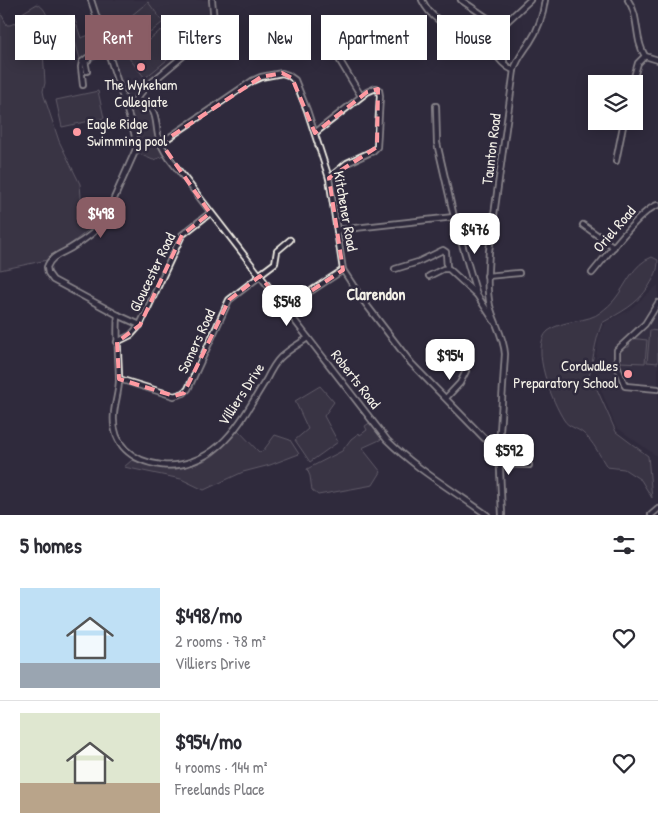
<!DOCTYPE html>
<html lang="en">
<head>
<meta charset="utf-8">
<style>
  body { margin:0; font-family:"Patrick Hand",sans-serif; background:#f2f2f3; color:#2b2b33; height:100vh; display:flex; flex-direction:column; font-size:19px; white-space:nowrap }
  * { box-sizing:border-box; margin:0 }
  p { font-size:16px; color:#7c7c81 }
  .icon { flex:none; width:28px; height:28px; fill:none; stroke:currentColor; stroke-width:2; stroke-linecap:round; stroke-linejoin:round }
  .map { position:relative; height:515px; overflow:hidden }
  .side { display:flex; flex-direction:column; background:#fff; flex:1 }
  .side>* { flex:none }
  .hud { position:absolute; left:15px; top:15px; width:629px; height:45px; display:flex; gap:10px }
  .buttons { position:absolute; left:588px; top:75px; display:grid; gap:10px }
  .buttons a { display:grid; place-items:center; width:55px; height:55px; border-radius:0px; background:#fff; box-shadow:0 2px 12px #0003; font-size:25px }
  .price { position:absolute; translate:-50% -42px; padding:0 11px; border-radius:10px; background:#fff; color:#222; font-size:16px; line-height:32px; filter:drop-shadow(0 1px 2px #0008) }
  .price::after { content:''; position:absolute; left:50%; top:30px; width:15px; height:11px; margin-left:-8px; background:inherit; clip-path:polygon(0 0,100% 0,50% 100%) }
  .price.current { background:#8a5d65; color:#fff }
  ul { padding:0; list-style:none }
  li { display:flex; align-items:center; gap:15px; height:125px; padding:0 20px }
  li+li { border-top:1px solid #e1e1e2 }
  li span { display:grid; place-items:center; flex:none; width:140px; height:100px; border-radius:0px; color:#555 }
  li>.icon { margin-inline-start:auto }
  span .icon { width:60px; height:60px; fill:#fffc; stroke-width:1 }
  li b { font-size:21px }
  h2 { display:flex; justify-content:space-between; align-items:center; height:60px; padding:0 20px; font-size:21px }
  .tag { padding:0 18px; border-radius:0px; background:#fff; box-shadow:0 2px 12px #0003; font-size:18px; line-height:45px }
  .tag.current { background:#8a5d65; color:#fff }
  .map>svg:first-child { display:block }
  .built { fill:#3b3647 }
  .green { fill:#454050; stroke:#9c989c }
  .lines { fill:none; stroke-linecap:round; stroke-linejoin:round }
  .minor-casing { stroke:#f4f1e8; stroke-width:8 }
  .minor { stroke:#2f2a3d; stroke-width:4.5 }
  .marked { fill:none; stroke:#ff9aa2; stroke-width:4; stroke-dasharray:10 6; stroke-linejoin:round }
  .poi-dot { fill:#ff9aa2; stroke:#2f2a3d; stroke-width:2 }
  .labels { text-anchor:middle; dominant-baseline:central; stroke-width:5; stroke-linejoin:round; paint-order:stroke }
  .poi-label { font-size:15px; fill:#f4f1e8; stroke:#2f2a3d }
  .street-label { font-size:15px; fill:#f4f1e8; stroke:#2f2a3d }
  .neighbourhood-label { font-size:16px; font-weight:bold; fill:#f4f1e8; stroke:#2f2a3d }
</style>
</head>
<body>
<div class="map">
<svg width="658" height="515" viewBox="0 0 658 515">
  <rect width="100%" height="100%" fill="#2f2a3d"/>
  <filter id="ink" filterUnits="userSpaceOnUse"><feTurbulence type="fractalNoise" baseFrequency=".02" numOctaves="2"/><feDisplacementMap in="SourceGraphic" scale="10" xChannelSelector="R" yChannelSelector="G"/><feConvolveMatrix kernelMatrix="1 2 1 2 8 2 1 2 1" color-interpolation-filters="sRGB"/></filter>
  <g filter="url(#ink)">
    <g class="built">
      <polygon points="92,0 211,0 213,11 209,29 203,38 136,96 124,100"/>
      <polygon points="658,285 658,457 616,427 600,387 595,362 599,337 606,322 628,311"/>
    </g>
    <g class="green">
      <polygon points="148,2 163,22 126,53 110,33"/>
      <path d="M37 4C51 10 50 34 53 47L43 50 45 83 43 91 44 96 59 141 80 184 82 210 99 222 68 246 51 255 47 260 0 270V12L7 25H10L24 19 22 13Z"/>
      <polygon points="68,16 74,17 81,38 92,34 94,42 100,41 103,53 80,59"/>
      <polygon points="161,30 178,51 145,78 128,57"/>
      <polygon points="98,91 104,118 62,127 56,100"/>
      <polygon points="142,103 153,113 159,146 165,156 153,160 137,153 129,108 130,104"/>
      <path d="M652 257 658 260C658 271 655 276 649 286 637 305 621 312 602 323 594 343 593 364 587 385L596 387 616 432 648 456 652 498 641 480 624 469 607 467C600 456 593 441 583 433 577 428 568 427 564 420 553 403 529 347 548 331 563 319 588 323 601 312 606 308 611 304 615 299 627 284 633 264 652 257Z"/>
      <polygon points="650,330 658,331 658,363 647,362"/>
      <polygon points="630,338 647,340 645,363 619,362 620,347 629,347"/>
      <polygon points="320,386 334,402 324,416 338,442 310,462 295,440 308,429 295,401"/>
      <polygon points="371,422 384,438 362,448 381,472 373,485 318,495 312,490 310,476 307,469 342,451 351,439 359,433 360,435 367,430 365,426"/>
      <path d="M237 429 259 452 263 451 275 435 290 440 299 454 270 465 243 472 204 490 181 479 124 467 132 460C158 470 190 472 214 455 223 448 230 437 237 429Z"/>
    </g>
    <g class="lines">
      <g class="minor-casing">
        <g id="minor">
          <path d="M91 0 134 132 137 147 104 221C96 232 83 241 71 248 61 254 51 256 47 267L48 273 53 280 118 315 140 325"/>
          <path d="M422 0C437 31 462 25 486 43 495 51 502 67 514 70"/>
          <polyline points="461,0 501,27 504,62"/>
          <path d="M628 0C640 17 634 39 645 56L658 60"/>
          <polyline points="501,27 530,0"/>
          <polyline points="340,61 361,96"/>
          <polyline points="87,71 85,61 88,60"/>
          <polyline points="632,84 638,63 645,56"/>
          <polyline points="83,85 81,67 82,62 87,58 107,52"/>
          <polyline points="135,100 146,87 207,36 214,21 212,0"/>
          <path d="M125 103 141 101C158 110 155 119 158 135 160 144 164 151 169 158L387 440C416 469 454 491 487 515"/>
          <polyline points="436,106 437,143 454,217 477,295 494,321"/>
          <polyline points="315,133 367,92 376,88 379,90 380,96 377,147 373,151 347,163 329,178"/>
          <polyline points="161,143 252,81 261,77 282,73 288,75 295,80 307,110 329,178 343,270 362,299 411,363 484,438 499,447"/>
          <polyline points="616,161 624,121"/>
          <polyline points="583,225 614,247"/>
          <polyline points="337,230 454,217"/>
          <polyline points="395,269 418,262 443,250 446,252 447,268"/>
          <path d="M592 273C605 258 641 209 658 205"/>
          <polyline points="259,275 275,263 277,251 290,240"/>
          <polyline points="429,276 443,269 449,269 476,294"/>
          <polyline points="487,276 519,273"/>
          <polyline points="658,303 645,324 617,350 617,365 625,386 658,389"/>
          <polyline points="285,308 343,270"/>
          <path d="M118 315C116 337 119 358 119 380 119 391 115 402 114 413 111 445 132 461 161 465 182 468 204 459 220 445 240 427 252 402 266 380 270 372 274 364 280 358 288 350 299 344 308 338"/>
          <polyline points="117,342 131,335 140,325 182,235 210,213"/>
          <polyline points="119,379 174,396 184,393 188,389 229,300 260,276"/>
          <polyline points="446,398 460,383 466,371"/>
          <polyline points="499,464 529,465"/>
          <path d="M502 515 499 447 505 354C504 337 494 322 490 306 486 288 488 269 489 251L514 70C517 59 524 51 530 42 538 30 543 15 545 0"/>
          <polyline points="651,515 658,509"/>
        </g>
      </g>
      <use href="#minor" class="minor"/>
    </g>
  </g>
  <path d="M0 0H658V515H0ZM282 73 292 78 315 133 367 92 378 89 377 147 329 178 343 270 285 308 260 276 229 300 184 393 174 396 119 379 117 342 140 325 182 235 210 213 161 143 261 77Z" fill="#2f2a3d" fill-opacity=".55" fill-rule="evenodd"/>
  <path class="marked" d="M282 73 292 78 315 133 367 92 378 89 377 147 329 178 343 270 285 308 260 276 229 300 184 393 174 396 119 379 117 342 140 325 182 235 210 213 161 143 261 77Z"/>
  <g class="poi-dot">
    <circle cx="141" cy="67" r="5"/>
    <circle cx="77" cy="132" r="5"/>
    <circle cx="628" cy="374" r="5"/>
  </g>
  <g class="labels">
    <g class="poi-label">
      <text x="141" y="84">The Wykeham<tspan x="141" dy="17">Collegiate</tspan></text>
      <text x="87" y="123" text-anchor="start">Eagle Ridge<tspan x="87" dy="17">Swimming pool</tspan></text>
      <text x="618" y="365" text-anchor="end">Cordwalles<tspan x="618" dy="17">Preparatory School</tspan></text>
    </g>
    <g class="street-label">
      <text transform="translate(491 149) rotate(-83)">Taunton Road</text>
      <text transform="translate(346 211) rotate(80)">Kitchener Road</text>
      <text transform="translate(614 229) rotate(-49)">Oriel Road</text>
      <text transform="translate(152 272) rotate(-64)">Gloucester Road</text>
      <text transform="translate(196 341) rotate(-65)">Somers Road</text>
      <text transform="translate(356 379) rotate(52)">Roberts Road</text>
      <text transform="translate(241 394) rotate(-57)">Villiers Drive</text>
    </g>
    <g class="neighbourhood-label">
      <text x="376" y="294">Clarendon</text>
    </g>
  </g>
</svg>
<div class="buttons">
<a><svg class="icon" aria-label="layers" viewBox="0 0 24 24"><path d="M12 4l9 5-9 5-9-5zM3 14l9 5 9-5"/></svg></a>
</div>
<b class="price current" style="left:101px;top:239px">$498</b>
<b class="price" style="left:475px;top:255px">$476</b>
<b class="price" style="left:287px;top:327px">$548</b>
<b class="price" style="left:450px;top:381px">$954</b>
<b class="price" style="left:509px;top:476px">$592</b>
<div class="hud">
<a class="tag">Buy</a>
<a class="tag current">Rent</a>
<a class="tag">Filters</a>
<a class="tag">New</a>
<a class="tag">Apartment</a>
<a class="tag">House</a>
</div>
</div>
<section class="side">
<h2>5 homes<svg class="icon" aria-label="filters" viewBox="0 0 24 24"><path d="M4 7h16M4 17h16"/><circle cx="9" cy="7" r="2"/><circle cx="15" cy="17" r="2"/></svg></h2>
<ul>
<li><span style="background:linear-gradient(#bfe0f5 75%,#9aa5b1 0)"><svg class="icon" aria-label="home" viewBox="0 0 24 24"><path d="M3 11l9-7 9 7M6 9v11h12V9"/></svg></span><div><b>$498/mo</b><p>2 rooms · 78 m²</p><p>Villiers Drive</p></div><svg class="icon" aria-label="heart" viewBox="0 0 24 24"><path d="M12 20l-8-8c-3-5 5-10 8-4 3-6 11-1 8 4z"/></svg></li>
<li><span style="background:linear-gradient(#dfe7d0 70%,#b9a48a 0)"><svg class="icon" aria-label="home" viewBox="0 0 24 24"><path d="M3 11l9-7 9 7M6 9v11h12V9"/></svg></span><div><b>$954/mo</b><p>4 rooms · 144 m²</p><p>Freelands Place</p></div><svg class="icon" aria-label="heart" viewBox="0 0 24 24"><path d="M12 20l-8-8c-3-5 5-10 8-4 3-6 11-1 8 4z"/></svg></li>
</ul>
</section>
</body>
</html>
